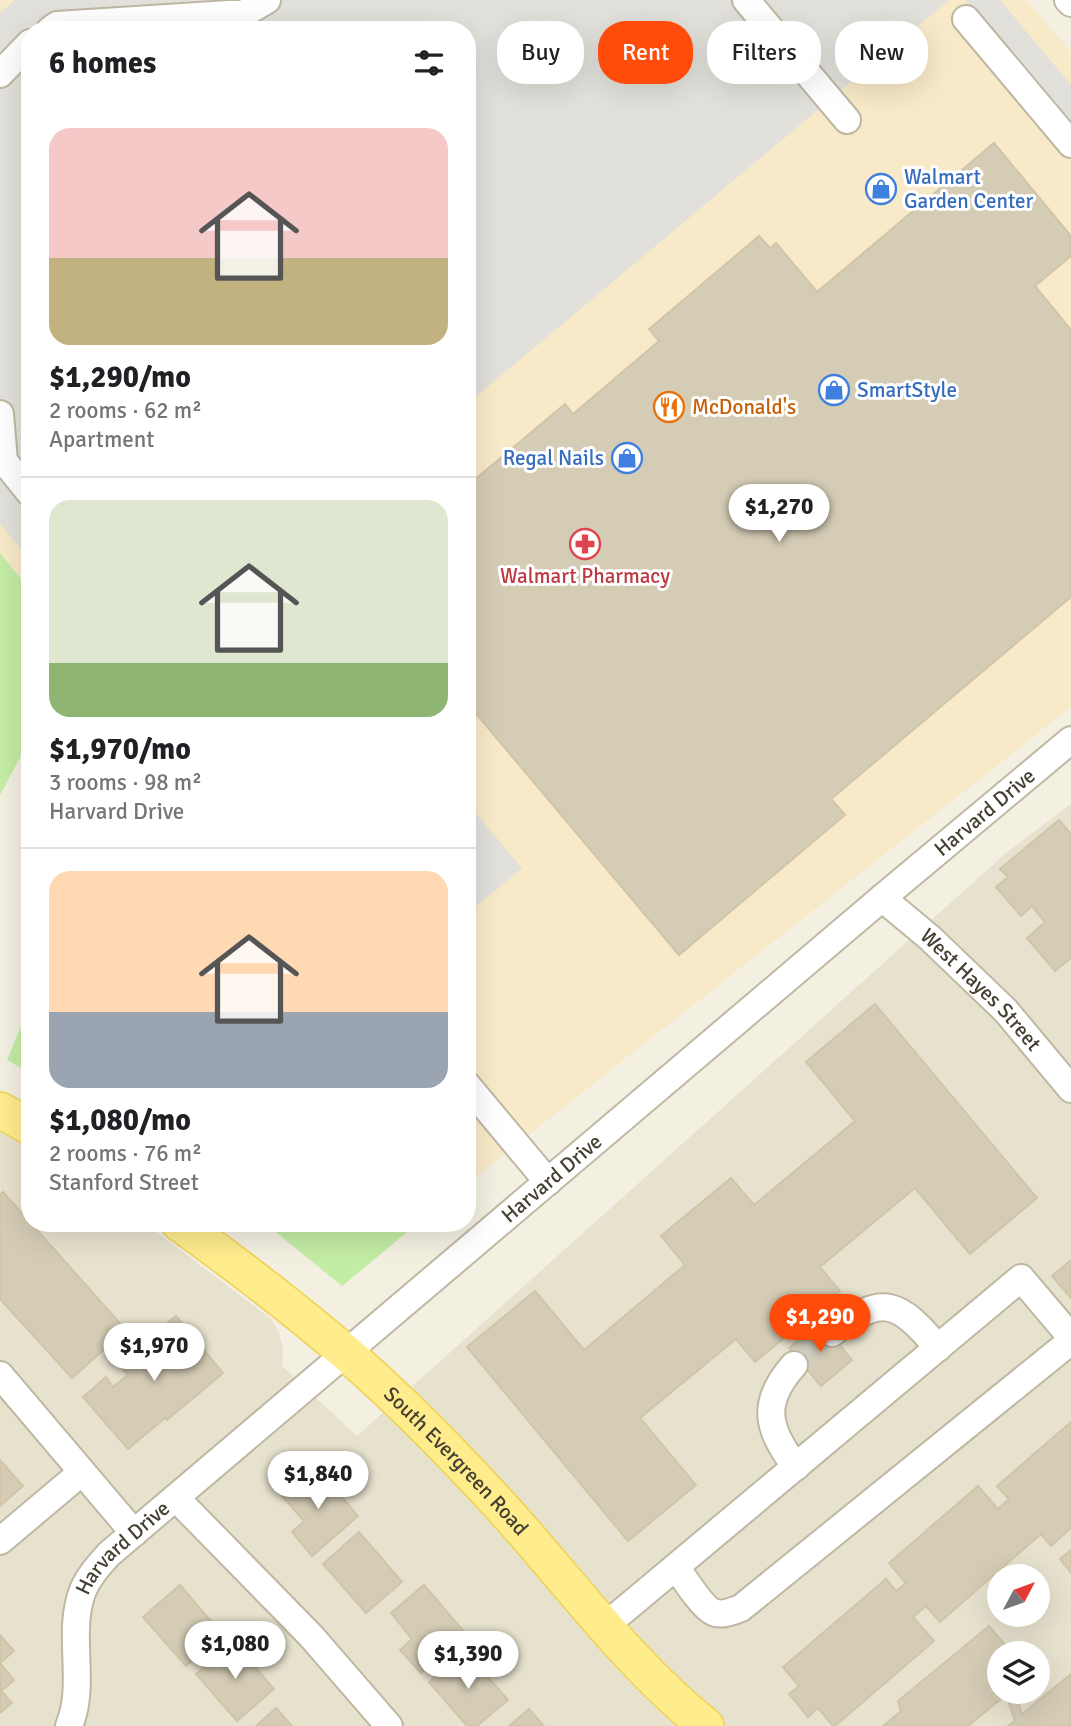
<!DOCTYPE html>
<html lang="en">
<head>
<meta charset="utf-8">
<style>
  body { margin:0; font-family:Signika,sans-serif; background:#f2f2f2; color:#202124; height:100vh; display:flex; flex-direction:column; font-size:26px; white-space:nowrap }
  * { box-sizing:border-box; margin:0 }
  p { font-size:23px; color:#757577 }
  .icon { flex:none; width:38px; height:38px; fill:none; stroke:currentColor; stroke-width:2; stroke-linecap:round; stroke-linejoin:round }
  .map { position:relative; flex:1; overflow:hidden }
  .sheet { position:absolute; left:21px; top:21px; width:455px; height:1211px; display:flex; flex-direction:column; background:#fff; border-radius:28px; box-shadow:0 7px 28px #0002 }
  .sheet>* { flex:none }
  .banner { position:absolute; left:497px; top:21px; width:469px; height:63px; display:flex; gap:14px }
  .needle { width:46px; rotate:49deg }
  .fabs { position:absolute; left:987px; top:1564px; display:grid; gap:14px }
  .fabs a { display:grid; place-items:center; width:63px; height:63px; border-radius:50%; background:#fff; box-shadow:0 7px 28px #0002; font-size:35px }
  .price { position:absolute; translate:-50% -60px; padding:0 16px; border-radius:24px; background:#fff; color:#222; font-size:23px; line-height:46px; filter:drop-shadow(0 2px 4px #0008) }
  .price::after { content:''; position:absolute; left:50%; top:42px; width:21px; height:16px; margin-left:-10px; background:inherit; clip-path:polygon(0 0,100% 0,50% 100%) }
  .price.selected { background:#ff4c0b; color:#fff }
  ul { padding:0; list-style:none }
  li { display:grid; align-content:center; gap:14px; height:371px; padding:0 28px }
  li+li { border-top:2px solid #e0e0e0 }
  li span { display:grid; place-items:center; height:217px; border-radius:21px; color:#555 }
  li>.icon { margin-inline-start:auto }
  span .icon { width:126px; height:126px; fill:#fffc; stroke-width:1 }
  li b { font-size:30px }
  h2 { display:flex; justify-content:space-between; align-items:center; height:84px; padding:0 28px; font-size:30px }
  .pill { padding:0 24px; border-radius:28px; background:#fff; box-shadow:0 7px 28px #0002; font-size:24px; line-height:63px }
  .pill.selected { background:#ff4c0b; color:#fff }
  .map>svg:first-child { display:block }
  .residential { fill:#e7e2ce; fill-rule:evenodd }
  .commercial { fill:#f8e9c8 }
  .grass { fill:#c3eca4 }
  .parking { fill:#e2e0da }
  .building { fill:#d4ccb5; stroke:#d0c5a8; stroke-width:2 }
  .lines { fill:none; stroke-linecap:round; stroke-linejoin:round }
  .minor-tunnel { stroke:#d0ccbe; stroke-width:26; stroke-dasharray:26 13; stroke-linecap:butt }
  .minor-casing { stroke:#beb8a3; stroke-width:30 }
  .major-casing { stroke:#efd252; stroke-width:38 }
  .minor { stroke:#fff; stroke-width:26 }
  .major { stroke:#ffec8d; stroke-width:35 }
  .labels { text-anchor:middle; dominant-baseline:central; stroke-width:6; stroke-linejoin:round; paint-order:stroke }
  .shop-label { font-size:21px; fill:#366cbe; stroke:#fff; text-anchor:start }
  .food-label { font-size:21px; fill:#c56008; stroke:#fff; text-anchor:start }
  .health-label { font-size:21px; fill:#be3a42; stroke:#fff }
  .street-label { font-size:21px; fill:#443f31; stroke:#fff }
</style>
</head>
<body>
<div class="map">
<svg width="1071" height="1726" viewBox="0 0 1071 1726">
  <rect width="100%" height="100%" fill="#f3efe1"/>
  <path class="residential" d="M1071 804V1726H0V1132L30 1149V1223L146 1224 271 1319 279 1333 283 1349 282 1366 357 1436 1006 853ZM999 1577H1038V1615H999ZM999 1654H1038V1692H999Z"/>
  <polygon class="commercial" points="0,0 1026,0 1071,52 1071,707 470,1181 467,1178 467,30 30,30 30,590 0,553"/>
  <g class="grass">
    <polygon points="0,553 30,590 30,739 0,795"/>
    <polygon points="30,1005 30,1073 7,1060"/>
    <polygon points="265,1223 418,1223 342,1286"/>
  </g>
  <g class="parking">
    <polygon points="15,0 949,0 467,404 467,30 30,30 30,560 0,524 0,13"/>
    <polygon points="965,0 1000,0 1071,85 1071,126"/>
    <polygon points="467,803 522,868 467,914"/>
  </g>
  <g class="building">
    <polygon points="994,143 1071,236 1071,256 1035,286 1071,330 1071,597 831,799 845,815 679,955 467,703 467,586 476,579 467,569 467,486 565,404 573,414 659,341 649,329 759,236 770,248 776,243 817,292"/>
    <polygon points="1059,820 1071,834 1071,958 1055,971 1027,938 1045,922 1032,906 1021,916 996,887 1008,877 1000,869"/>
    <polygon points="875,1004 1037,1198 970,1254 915,1188 820,1267 840,1291 755,1362 736,1339 640,1418 696,1485 628,1541 467,1347 535,1291 584,1350 685,1265 661,1236 731,1178 754,1205 855,1121 806,1062"/>
    <polygon points="3,1192 126,1330 72,1378 0,1299 0,1195"/>
    <polygon points="1071,1260 1071,1298 1052,1276"/>
    <polygon points="176,1316 223,1373 167,1420 165,1418 128,1449 83,1397 106,1377 113,1387 128,1375 118,1364"/>
    <polygon points="820,1321 852,1360 821,1386 789,1348"/>
    <polygon points="1071,1422 1071,1528 1051,1546 1041,1534 940,1622 926,1606 913,1617 934,1641 835,1726 833,1726 818,1708 808,1717 789,1694 799,1686 783,1667 886,1579 896,1591 906,1583 889,1563 978,1486 998,1509 1009,1499 997,1486"/>
    <polygon points="0,1460 23,1486 0,1506"/>
    <polygon points="316,1467 358,1516 312,1556 292,1532 304,1521 282,1496"/>
    <polygon points="359,1532 402,1582 366,1613 323,1564"/>
    <polygon points="1071,1550 1071,1573 1060,1559"/>
    <polygon points="180,1585 222,1634 186,1666 143,1617"/>
    <polygon points="424,1585 466,1634 421,1673 400,1650 412,1639 391,1613"/>
    <polygon points="989,1626 1013,1654 999,1654 999,1692 1015,1692 1022,1714 1071,1674 1071,1726 1008,1726 1015,1721 1006,1695 968,1726 883,1726 901,1711 898,1701"/>
    <polygon points="0,1635 14,1651 0,1663"/>
    <polygon points="233,1642 274,1689 237,1721 196,1674"/>
    <polygon points="465,1651 508,1700 477,1726 467,1726 429,1682"/>
    <polygon points="0,1663 14,1680 1,1691 12,1703 0,1713"/>
    <polygon points="276,1708 292,1726 256,1726"/>
    <polygon points="529,1709 544,1726 509,1726"/>
  </g>
  <g class="lines">
    <polyline class="minor-tunnel" points="794,1365 832,1333"/>
    <g class="minor-casing">
      <g id="minor">
        <polyline points="746,0 847,120"/>
        <polyline points="1068,0 1071,3"/>
        <polyline points="966,19 1071,144"/>
        <polyline points="50,30 57,25 245,13 267,0"/>
        <polyline points="0,74 30,43"/>
        <polyline points="0,414 4,461 30,493"/>
        <path id="s1" d="M882 898 930 938 1006 1011 1071 1089"/>
        <polyline points="467,1085 548,1182"/>
        <path d="M832 1333C883 1293 898 1301 938 1348"/>
        <path d="M794 1365C760 1403 767 1429 796 1467"/>
        <polyline points="0,1375 134,1533"/>
        <polyline points="176,1498 311,1636 389,1726"/>
        <polyline points="0,1541 82,1472"/>
        <path d="M676 1567C683 1577 703 1608 713 1612 722 1616 733 1611 741 1608L1071 1341"/>
        <polyline points="605,1626 1021,1278 1071,1337"/>
        <path id="s2" d="M69 1726C87 1683 66 1633 83 1590 89 1576 99 1565 109 1554L882 898 1071 740"/>
      </g>
    </g>
    <g class="major-casing">
      <g id="major">
        <polyline points="0,1110 30,1127"/>
        <path id="s3" d="M179 1223C236 1264 292 1307 346 1353 398 1398 450 1451 497 1502 566 1577 626 1662 706 1726"/>
      </g>
    </g>
    <use href="#minor" class="minor"/>
    <use href="#major" class="major"/>
  </g>
  <defs>
    <g id="shop-ring" transform="scale(1.575)"><circle r="9.5" fill="#fff" stroke="#3f7fe0" stroke-width="1.5"/><path d="M-5-2.5h2.3a2.7 3.5 0 0 1 5.4 0H5L5.5 6h-11ZM-1.5-2.5h3a1.5 2.3 0 0 0-3 0Z" fill="#3f7fe0"/></g>
    <g id="restaurant-ring" transform="scale(1.575)"><circle r="9.5" fill="#fff" stroke="#e8710a" stroke-width="1.5"/><path d="M-5-6h1v4h1v-4h1v4h1v-4h1v5L-1.5 .5V6h-2V.5L-5-1ZM5-6V6H3V1.5H1.5Q1.5-4 5-6Z" fill="#e8710a"/></g>
    <g id="pharmacy-ring" transform="scale(1.575)"><circle r="9.5" fill="#fff" stroke="#e0444e" stroke-width="1.5"/><path d="M-2-6h4v4h4v4h-4v4h-4v-4h-4v-4h4Z" fill="#e0444e"/></g>
  </defs>
  <g fill-rule="evenodd">
    <use href="#shop-ring" x="881" y="189"/>
    <use href="#shop-ring" x="834" y="390"/>
    <use href="#restaurant-ring" x="669" y="407"/>
    <use href="#shop-ring" x="627" y="458"/>
    <use href="#pharmacy-ring" x="585" y="544"/>
  </g>
  <g class="labels">
    <g class="shop-label">
      <text x="904" y="177">Walmart<tspan x="904" dy="24">Garden Center</tspan></text>
      <text x="857" y="390">SmartStyle</text>
      <text x="604" y="458" text-anchor="end">Regal Nails</text>
    </g>
    <g class="food-label">
      <text x="692" y="407">McDonald's</text>
    </g>
    <g class="health-label">
      <text x="585" y="576">Walmart Pharmacy</text>
    </g>
    <g class="street-label">
      <text stroke="none"><textPath href="#s2" startOffset="1330">Harvard Drive</textPath></text>
      <text stroke="none"><textPath href="#s1" startOffset="135">West Hayes Street</textPath></text>
      <text stroke="none"><textPath href="#s2" startOffset="763">Harvard Drive</textPath></text>
      <text stroke="none"><textPath href="#s3" startOffset="366">South Evergreen Road</textPath></text>
      <text stroke="none"><textPath href="#s2" startOffset="196">Harvard Drive</textPath></text>
    </g>
  </g>
</svg>
<div class="fabs">
<a><svg class="needle" viewBox="-14 -14 28 28"><path d="M0-13l5 13h-10z" fill="#e53935"/><path d="M0 13l5-13h-10z" fill="#757577"/></svg></a>
<a><svg class="icon" aria-label="layers" viewBox="0 0 24 24"><path d="M12 4l9 5-9 5-9-5zM3 14l9 5 9-5"/></svg></a>
</div>
<b class="price" style="left:779px;top:544px">$1,270</b>
<b class="price selected" style="left:820px;top:1354px">$1,290</b>
<b class="price" style="left:154px;top:1383px">$1,970</b>
<b class="price" style="left:318px;top:1511px">$1,840</b>
<b class="price" style="left:235px;top:1681px">$1,080</b>
<b class="price" style="left:468px;top:1691px">$1,390</b>
<div class="banner">
<a class="pill">Buy</a>
<a class="pill selected">Rent</a>
<a class="pill">Filters</a>
<a class="pill">New</a>
</div>
<section class="sheet">
<h2>6 homes<svg class="icon" aria-label="filters" viewBox="0 0 24 24"><path d="M4 7h16M4 17h16"/><circle cx="9" cy="7" r="2"/><circle cx="15" cy="17" r="2"/></svg></h2>
<ul>
<li><span style="background:linear-gradient(#f6c9c9 60%,#c2b280 0)"><svg class="icon" aria-label="home" viewBox="0 0 24 24"><path d="M3 11l9-7 9 7M6 9v11h12V9"/></svg></span><div><b>$1,290/mo</b><p>2 rooms · 62 m²</p><p>Apartment</p></div></li>
<li><span style="background:linear-gradient(#dfe7d0 75%,#8fb573 0)"><svg class="icon" aria-label="home" viewBox="0 0 24 24"><path d="M3 11l9-7 9 7M6 9v11h12V9"/></svg></span><div><b>$1,970/mo</b><p>3 rooms · 98 m²</p><p>Harvard Drive</p></div></li>
<li><span style="background:linear-gradient(#ffd9b3 65%,#9aa5b1 0)"><svg class="icon" aria-label="home" viewBox="0 0 24 24"><path d="M3 11l9-7 9 7M6 9v11h12V9"/></svg></span><div><b>$1,080/mo</b><p>2 rooms · 76 m²</p><p>Stanford Street</p></div></li>
</ul>
</section>
</div>
</body>
</html>
